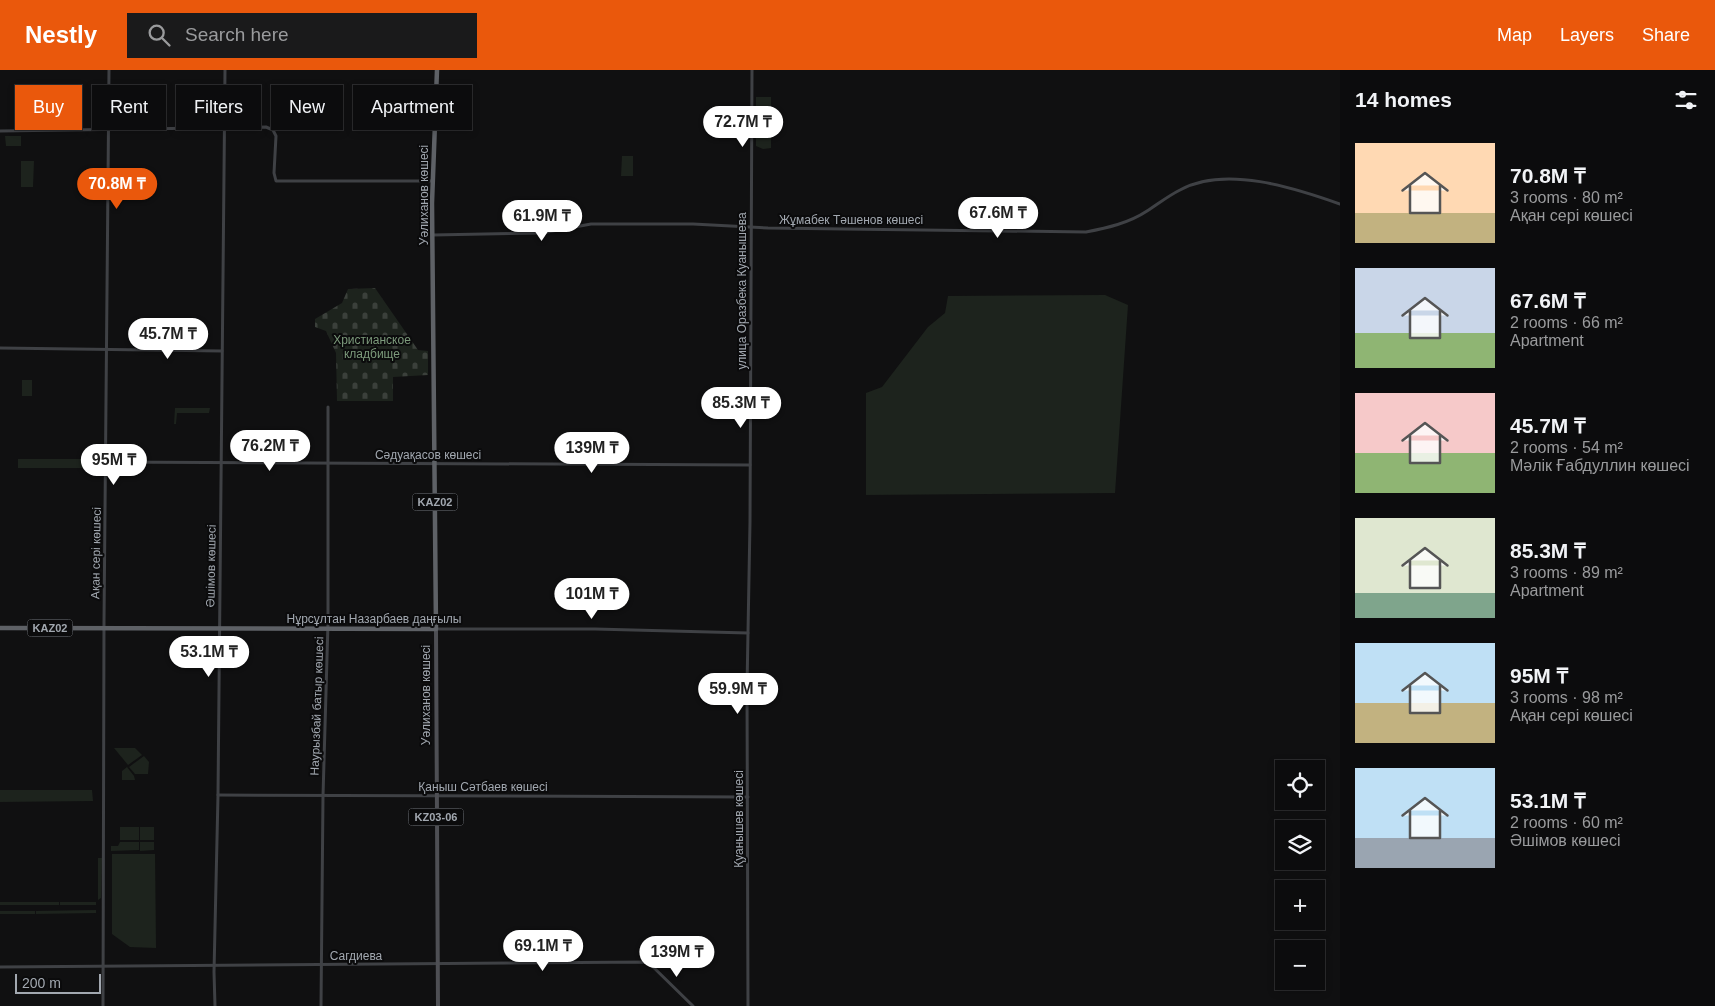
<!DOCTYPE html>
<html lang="en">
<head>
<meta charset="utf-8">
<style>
  body { margin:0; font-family:Helvetica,sans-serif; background:#1a1a1b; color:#f1f3f6; height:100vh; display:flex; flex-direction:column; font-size:19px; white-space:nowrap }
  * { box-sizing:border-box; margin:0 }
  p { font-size:16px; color:#9a9b9d }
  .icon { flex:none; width:28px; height:28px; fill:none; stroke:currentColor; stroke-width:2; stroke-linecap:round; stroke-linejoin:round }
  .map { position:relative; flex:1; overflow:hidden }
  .side { display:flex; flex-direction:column; background:#0c0c0d; width:375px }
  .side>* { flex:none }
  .top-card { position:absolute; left:15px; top:15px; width:475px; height:45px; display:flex; gap:10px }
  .fabs { position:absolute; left:1275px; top:690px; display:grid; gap:10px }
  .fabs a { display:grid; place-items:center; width:50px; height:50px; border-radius:0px; background:#0c0c0d; box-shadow:0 2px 8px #0003,0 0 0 1px #2c2c2e; font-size:25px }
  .scale { position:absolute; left:15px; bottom:12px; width:86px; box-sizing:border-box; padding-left:5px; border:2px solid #a2a8b0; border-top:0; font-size:14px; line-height:18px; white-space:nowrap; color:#a2a8b0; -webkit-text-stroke:4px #0b0b0c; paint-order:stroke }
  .price { position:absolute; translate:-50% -42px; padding:0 11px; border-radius:18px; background:#fff; color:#222; font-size:16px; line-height:32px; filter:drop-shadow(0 1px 2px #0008) }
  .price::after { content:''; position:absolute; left:50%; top:30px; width:15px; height:11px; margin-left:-8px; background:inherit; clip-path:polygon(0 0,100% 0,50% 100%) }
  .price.active { background:#ea580c; color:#fff }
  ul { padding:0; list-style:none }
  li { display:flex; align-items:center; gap:15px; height:125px; padding:0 15px }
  li span { display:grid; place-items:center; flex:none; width:140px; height:100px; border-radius:0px; color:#555 }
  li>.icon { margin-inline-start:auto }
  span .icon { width:60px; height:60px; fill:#fffc; stroke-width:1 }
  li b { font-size:21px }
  h2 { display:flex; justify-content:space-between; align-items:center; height:60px; padding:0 15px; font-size:21px }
  .tag { padding:0 18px; border-radius:0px; background:#0c0c0d; box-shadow:0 2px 8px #0003,0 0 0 1px #2c2c2e; font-size:18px; line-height:45px }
  .tag.active { background:#ea580c; color:#fff }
  header { display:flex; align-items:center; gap:30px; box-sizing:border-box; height:70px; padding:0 25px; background:#ea580c; color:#fff }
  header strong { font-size:24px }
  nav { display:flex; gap:28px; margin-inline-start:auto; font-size:18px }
  .search { width:350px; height:45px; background:#1a1a1b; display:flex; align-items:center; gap:12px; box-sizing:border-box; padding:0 18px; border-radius:0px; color:#9a9b9d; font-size:19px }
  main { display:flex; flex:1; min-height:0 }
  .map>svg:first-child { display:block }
  .green { fill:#1d231d }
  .cemetery { fill:url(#cemetery-stones) }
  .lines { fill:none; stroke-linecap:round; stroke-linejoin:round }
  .secondary { stroke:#3f4145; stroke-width:3 }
  .primary { stroke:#4e4f54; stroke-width:4 }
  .highway { stroke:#5e6166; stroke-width:4.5 }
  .labels { text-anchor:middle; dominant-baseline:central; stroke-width:4; stroke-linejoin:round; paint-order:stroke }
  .shield { fill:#0b0b0c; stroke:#75797f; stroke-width:1 }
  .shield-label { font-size:11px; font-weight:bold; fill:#a2a8b0 }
  .street-label { font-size:12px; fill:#a2a8b0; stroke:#0b0b0c }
  .park-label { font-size:12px; fill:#7c9a7b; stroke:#0b0b0c }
</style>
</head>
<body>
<header>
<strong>Nestly</strong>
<div class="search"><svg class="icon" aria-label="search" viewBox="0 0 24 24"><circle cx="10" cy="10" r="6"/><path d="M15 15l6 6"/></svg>Search here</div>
<nav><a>Map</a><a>Layers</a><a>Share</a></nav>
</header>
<main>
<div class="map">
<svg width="1340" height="936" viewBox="0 0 1340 936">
  <defs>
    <pattern id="cemetery-stones" width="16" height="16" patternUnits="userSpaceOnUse" patternTransform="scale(1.25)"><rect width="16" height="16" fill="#1d231d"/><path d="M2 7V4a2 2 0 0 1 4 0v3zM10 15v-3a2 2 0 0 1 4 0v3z" fill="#3b403b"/></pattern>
  </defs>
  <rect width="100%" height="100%" fill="#101011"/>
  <g class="green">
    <polygon points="429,27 432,29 432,51 429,54"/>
    <polygon points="756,27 771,27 771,78 763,79 756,76"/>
    <polygon points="5,66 21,66 21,76 6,76"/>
    <polygon points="622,86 633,86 633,106 621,106"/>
    <polygon points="21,91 34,91 33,117 21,117"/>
    <polygon points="1105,225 1128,235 1115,423 866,425 866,323 882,317 928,257 945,243 948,226"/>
    <rect x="22" y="310" width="10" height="16"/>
    <polygon points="175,338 210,338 209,343 177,343 176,354 174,354"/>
    <rect x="18" y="389" width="81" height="9"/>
    <polygon points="114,678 135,678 142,685 128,695"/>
    <polygon points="144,686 149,692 148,704 135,704 129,697"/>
    <polygon points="127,697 134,706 135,710 122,710 122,701"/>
    <polygon points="0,720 92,720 93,731 0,732"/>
    <rect x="120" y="757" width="19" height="13"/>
    <rect x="140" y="757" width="14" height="13"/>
    <polygon points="120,772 139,772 139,780 111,781 111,776 118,776"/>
    <polygon points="140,772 154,772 154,780 140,781"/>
    <polygon points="112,784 155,784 156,878 130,877 112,864"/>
    <polygon points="98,788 102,788 101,828 98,830"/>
    <rect x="0" y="832" width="59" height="3"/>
    <rect x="60" y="832" width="36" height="3"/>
    <polygon points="96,840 96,843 36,844 36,841"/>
    <rect x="0" y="841" width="35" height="3"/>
  </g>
  <polygon class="cemetery" points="375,218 418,280 428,281 428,305 393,307 393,331 337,331 336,283 326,261 315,257 315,249 342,233 348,219"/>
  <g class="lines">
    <g class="secondary">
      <polyline points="0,61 266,57 273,60 276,66 274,103 276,111 433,111"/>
      <path d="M433 165 542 163 591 154H693L768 158 1086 162C1107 158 1129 153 1147 141 1158 134 1168 126 1180 120 1225 95 1295 118 1340 134"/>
      <polyline points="0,278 222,281"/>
      <polyline points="105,392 750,395"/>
      <polyline points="436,559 595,559 748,563"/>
      <polyline points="218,725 748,727"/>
      <polyline points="0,897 648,892 693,936"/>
      <polyline points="103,936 104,552 109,0"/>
      <polyline points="215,936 214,902 218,725 225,0"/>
      <polyline points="321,936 323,726 328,553 328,337"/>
      <polyline points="748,936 747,617 750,452 752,0"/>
    </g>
    <polyline class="primary" points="436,559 438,936"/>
    <polyline class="highway" points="0,558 436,559 432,133 437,0"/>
  </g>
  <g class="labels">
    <g class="shield">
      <rect x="412.5" y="423.5" width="45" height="17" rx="4"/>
      <rect x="27.5" y="549.5" width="45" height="17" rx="4"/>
      <rect x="408.5" y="738.5" width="55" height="17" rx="4"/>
    </g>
    <g class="shield-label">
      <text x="435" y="432">KАZ02</text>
      <text x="50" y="558">KАZ02</text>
      <text x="436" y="747">KZ03-06</text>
    </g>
    <g class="street-label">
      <text transform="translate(424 125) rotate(-90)">Уәлиханов көшесі</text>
      <text x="851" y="150">Жұмабек Тәшенов көшесі</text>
      <text transform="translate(742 221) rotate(-90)">улица Оразбека Куанышева</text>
      <text x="428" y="385">Сәдуақасов көшесі</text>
      <text transform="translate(96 483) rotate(-89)">Ақан сері көшесі</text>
      <text transform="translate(211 496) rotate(-89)">Әшімов көшесі</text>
      <text x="374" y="549">Нұрсұлтан Назарбаев даңғылы</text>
      <text transform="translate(426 625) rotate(-90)">Уәлиханов көшесі</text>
      <text transform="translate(317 636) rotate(-88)">Наурызбай батыр көшесі</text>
      <text x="483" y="717">Қаныш Сәтбаев көшесі</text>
      <text transform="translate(739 749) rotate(-90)">Қуанышев көшесі</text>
      <text x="356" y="886">Сагдиева</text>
    </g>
    <g class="park-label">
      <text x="372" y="270">Христианское<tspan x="372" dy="14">кладбище</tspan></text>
    </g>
  </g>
</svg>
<div class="fabs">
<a><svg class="icon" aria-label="locate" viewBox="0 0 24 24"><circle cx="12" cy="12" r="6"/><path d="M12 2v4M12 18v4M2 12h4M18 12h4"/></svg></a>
<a><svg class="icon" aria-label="layers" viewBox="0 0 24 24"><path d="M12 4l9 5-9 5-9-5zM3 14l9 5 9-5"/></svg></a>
<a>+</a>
<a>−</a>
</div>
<div class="scale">200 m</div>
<b class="price" style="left:743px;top:78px">72.7M ₸</b>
<b class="price active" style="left:117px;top:140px">70.8M ₸</b>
<b class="price" style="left:998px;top:169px">67.6M ₸</b>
<b class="price" style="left:542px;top:172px">61.9M ₸</b>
<b class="price" style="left:168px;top:290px">45.7M ₸</b>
<b class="price" style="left:741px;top:359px">85.3M ₸</b>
<b class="price" style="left:270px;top:402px">76.2M ₸</b>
<b class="price" style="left:592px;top:404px">139M ₸</b>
<b class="price" style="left:114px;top:416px">95M ₸</b>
<b class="price" style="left:592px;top:550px">101M ₸</b>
<b class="price" style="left:209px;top:608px">53.1M ₸</b>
<b class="price" style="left:738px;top:645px">59.9M ₸</b>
<b class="price" style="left:543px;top:902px">69.1M ₸</b>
<b class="price" style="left:677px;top:908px">139M ₸</b>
<div class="top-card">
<a class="tag active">Buy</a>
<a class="tag">Rent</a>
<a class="tag">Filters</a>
<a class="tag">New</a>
<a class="tag">Apartment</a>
</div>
</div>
<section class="side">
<h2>14 homes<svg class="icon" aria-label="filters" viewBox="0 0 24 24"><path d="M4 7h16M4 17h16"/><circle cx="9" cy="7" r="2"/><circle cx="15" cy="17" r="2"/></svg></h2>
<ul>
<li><span style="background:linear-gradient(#ffd9b3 70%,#c2b280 0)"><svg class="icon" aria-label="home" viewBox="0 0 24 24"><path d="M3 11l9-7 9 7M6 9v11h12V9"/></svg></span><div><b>70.8M ₸</b><p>3 rooms · 80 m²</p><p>Ақан сері көшесі</p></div></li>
<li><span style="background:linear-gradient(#c9d6e8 65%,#8fb573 0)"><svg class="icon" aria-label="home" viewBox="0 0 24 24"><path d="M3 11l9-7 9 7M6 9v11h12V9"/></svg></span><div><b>67.6M ₸</b><p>2 rooms · 66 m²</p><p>Apartment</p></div></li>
<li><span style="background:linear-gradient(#f6c9c9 60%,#8fb573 0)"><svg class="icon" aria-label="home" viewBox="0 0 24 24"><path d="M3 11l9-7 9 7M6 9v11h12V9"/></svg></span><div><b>45.7M ₸</b><p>2 rooms · 54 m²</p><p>Мәлік Ғабдуллин көшесі</p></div></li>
<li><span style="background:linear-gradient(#dfe7d0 75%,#7fa58c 0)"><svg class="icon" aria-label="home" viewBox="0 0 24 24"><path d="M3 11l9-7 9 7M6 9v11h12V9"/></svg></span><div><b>85.3M ₸</b><p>3 rooms · 89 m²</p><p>Apartment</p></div></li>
<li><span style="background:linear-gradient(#bfe0f5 60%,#c2b280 0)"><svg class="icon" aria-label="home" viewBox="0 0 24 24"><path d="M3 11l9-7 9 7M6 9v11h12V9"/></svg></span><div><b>95M ₸</b><p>3 rooms · 98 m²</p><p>Ақан сері көшесі</p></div></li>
<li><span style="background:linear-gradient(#bfe0f5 70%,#9aa5b1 0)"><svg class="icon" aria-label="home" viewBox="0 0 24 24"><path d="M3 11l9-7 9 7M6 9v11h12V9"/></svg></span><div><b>53.1M ₸</b><p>2 rooms · 60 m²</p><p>Әшімов көшесі</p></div></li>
</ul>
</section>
</main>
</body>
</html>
